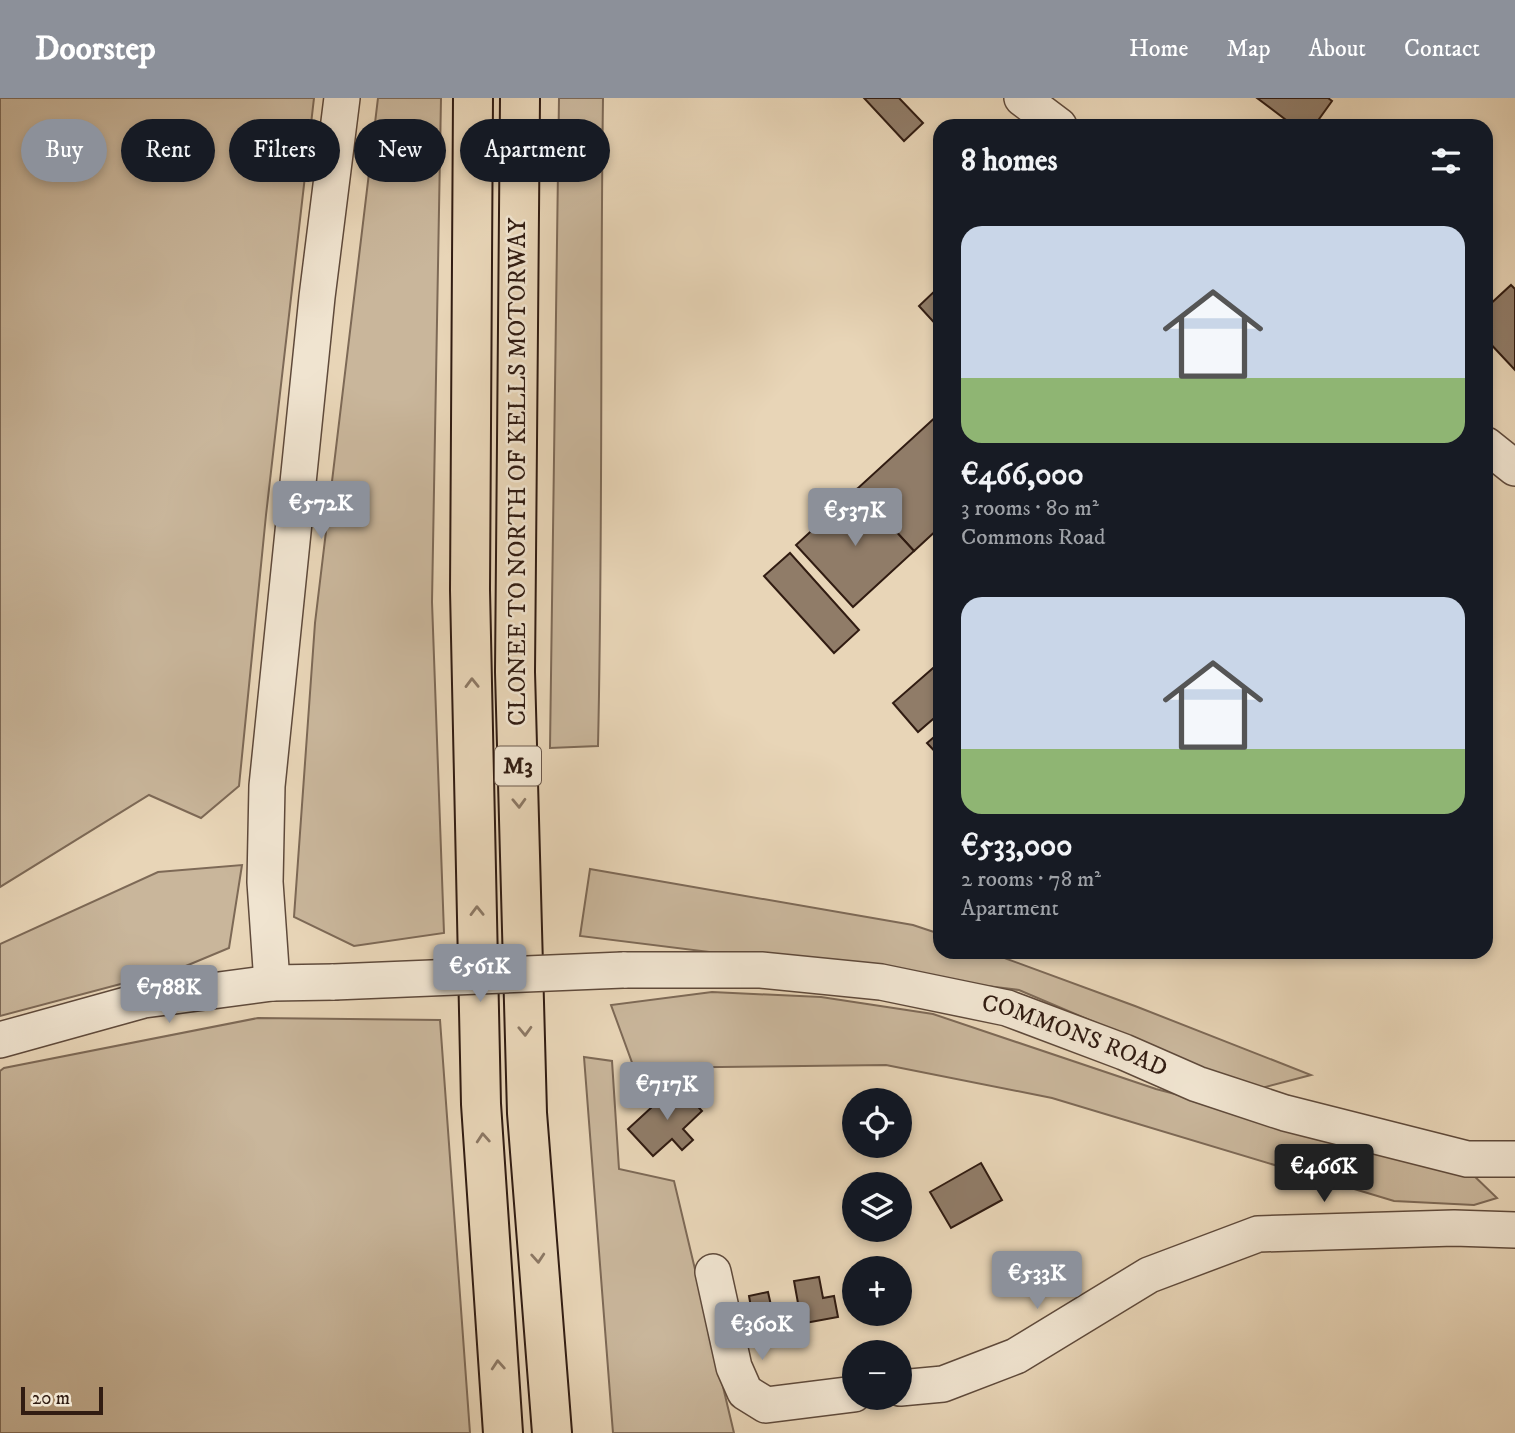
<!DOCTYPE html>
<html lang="en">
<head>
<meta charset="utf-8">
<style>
  body { margin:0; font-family:"IM FELL DW Pica",serif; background:#242831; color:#f1f3f6; height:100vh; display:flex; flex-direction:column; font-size:26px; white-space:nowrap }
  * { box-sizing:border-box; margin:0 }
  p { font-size:23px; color:#9ea1a6 }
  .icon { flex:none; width:38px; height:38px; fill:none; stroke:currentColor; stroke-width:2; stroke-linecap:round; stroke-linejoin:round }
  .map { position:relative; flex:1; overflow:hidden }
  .panel { position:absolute; left:933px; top:21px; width:560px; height:840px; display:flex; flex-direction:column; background:#171b24; border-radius:21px; box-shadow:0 4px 10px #0003 }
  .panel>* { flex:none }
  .guide { position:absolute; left:21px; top:21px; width:665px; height:63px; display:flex; gap:14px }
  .tools { position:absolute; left:842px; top:990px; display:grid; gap:14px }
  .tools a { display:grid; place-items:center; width:70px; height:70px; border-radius:50%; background:#171b24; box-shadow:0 4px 10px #0003; font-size:35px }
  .scale { position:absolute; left:21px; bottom:18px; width:82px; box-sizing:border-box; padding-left:7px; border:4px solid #311c12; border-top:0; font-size:19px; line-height:24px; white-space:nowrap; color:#311c12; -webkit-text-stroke:5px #f0e4d0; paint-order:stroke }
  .price { position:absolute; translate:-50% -60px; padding:0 16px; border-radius:7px; background:#8c9099; color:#fff; font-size:23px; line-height:46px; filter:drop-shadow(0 2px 4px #0008) }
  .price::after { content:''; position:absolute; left:50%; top:42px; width:21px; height:16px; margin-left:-10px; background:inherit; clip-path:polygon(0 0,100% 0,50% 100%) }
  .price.active { background:#222; color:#fff }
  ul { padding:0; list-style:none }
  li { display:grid; align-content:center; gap:14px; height:371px; padding:0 28px }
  li span { display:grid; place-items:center; height:217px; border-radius:21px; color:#555 }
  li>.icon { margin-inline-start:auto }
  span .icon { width:126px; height:126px; fill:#fffc; stroke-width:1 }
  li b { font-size:30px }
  h2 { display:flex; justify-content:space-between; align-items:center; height:84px; padding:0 28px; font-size:30px }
  .pill { padding:0 24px; border-radius:32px; background:#171b24; box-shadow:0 4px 10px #0003; font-size:24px; line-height:63px }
  .pill.active { background:#8c9099; color:#fff }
  header { display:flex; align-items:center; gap:42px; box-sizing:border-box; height:98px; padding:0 35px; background:#8c9099; color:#fff }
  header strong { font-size:33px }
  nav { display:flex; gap:38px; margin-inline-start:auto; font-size:24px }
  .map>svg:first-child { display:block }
  .green { fill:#c9b69b; stroke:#7d6956; stroke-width:2 }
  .building { fill:#907c68; stroke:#311c12; stroke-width:2 }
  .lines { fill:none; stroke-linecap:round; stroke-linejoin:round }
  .minor-casing { stroke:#5f4a3b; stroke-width:38 }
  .highway-casing { stroke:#311c12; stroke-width:42 }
  .minor { stroke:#f0e4d0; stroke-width:35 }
  .highway { stroke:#e8d5b7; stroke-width:38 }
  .minor-bridge-casing { stroke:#5f4a3b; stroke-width:38; stroke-linecap:butt }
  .minor-bridge { stroke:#f0e4d0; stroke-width:35 }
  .oneway { stroke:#8c7864 }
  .labels { text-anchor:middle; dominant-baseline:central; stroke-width:5; stroke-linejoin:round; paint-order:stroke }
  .shield { fill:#f0e4d0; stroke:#6a584b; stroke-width:2 }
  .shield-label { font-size:23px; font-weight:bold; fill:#311c12 }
  .street-label { font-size:24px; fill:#311c12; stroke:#f0e4d0 }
</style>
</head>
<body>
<header>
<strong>Doorstep</strong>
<nav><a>Home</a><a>Map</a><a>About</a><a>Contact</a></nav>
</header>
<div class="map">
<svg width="1515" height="1335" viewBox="0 0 1515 1335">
  <rect width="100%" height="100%" fill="#e8d5b7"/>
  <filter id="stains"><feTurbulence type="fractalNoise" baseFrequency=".00286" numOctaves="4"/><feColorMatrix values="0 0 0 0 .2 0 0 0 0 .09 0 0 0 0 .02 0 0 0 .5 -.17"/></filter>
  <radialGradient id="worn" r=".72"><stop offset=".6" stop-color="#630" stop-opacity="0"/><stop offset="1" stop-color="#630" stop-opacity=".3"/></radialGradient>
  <g class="green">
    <polygon points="0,0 314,0 266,417 239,688 201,720 149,697 0,789"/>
    <polygon points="378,0 441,0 432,504 444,835 354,848 294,819 315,525"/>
    <path d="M559 0H603C600 216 603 432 598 648L550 650Z"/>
    <polygon points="242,767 229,850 181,870 0,918 0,846 158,774"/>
    <polygon points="590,771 913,827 940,836 940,854 988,854 1135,908 1311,977 1254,992 1019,892 580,838"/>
    <polygon points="712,894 821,899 933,916 1156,991 1469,1073 1497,1100 1474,1107 1394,1103 1052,1000 886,967 634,970 611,907"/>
    <polygon points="258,920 440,922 470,1335 0,1335 0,973 4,970"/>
    <polygon points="584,959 612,963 619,1071 674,1083 734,1335 613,1335"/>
  </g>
  <g class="building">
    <polygon points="864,0 899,0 923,25 904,43"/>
    <polygon points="1257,0 1328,0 1332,3 1314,28 1294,28"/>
    <polygon points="1511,187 1515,191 1515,272 1486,241 1486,210"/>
    <polygon points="940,188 940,231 919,208"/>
    <polygon points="940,315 940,429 914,453 857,391"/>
    <polygon points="857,391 914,453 853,509 796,447"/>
    <polygon points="790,455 859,532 834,555 764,478"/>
    <polygon points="940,564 940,615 918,634 893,605"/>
    <polygon points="940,634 940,659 927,645"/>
    <polygon points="677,986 702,1013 683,1031 693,1042 682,1052 672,1041 653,1058 628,1031"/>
    <polygon points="981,1065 1002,1102 951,1130 930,1094"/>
    <polygon points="819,1179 823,1200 834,1198 838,1219 794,1227 790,1207 798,1205 794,1183"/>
    <polygon points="768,1194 772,1212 752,1215 749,1198"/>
  </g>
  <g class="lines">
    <g class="minor-casing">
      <g id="minor">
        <polyline points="1022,0 1059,28"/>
        <polyline points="1486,347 1515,370"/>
        <path id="s1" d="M623 872H761L881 884 1007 910 1124 954 1197 986 1285 1015 1467 1061H1515"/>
        <polyline points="272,885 265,784 267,688 317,199 342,0"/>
        <polyline points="0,942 144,902 272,885 334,884"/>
        <polyline points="713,1174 734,1269 745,1294 766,1307 854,1296"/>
        <polyline points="900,1290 943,1286 1016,1258 1149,1177 1258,1136 1454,1130 1515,1132"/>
      </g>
    </g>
    <g class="highway-casing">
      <g id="highway">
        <polyline points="473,0 470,492 481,1006 503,1335"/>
        <polyline points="520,0 515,574 527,1015 552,1335"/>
      </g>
    </g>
    <use href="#minor" class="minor"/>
    <use href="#highway" class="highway"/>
    <g class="minor-bridge-casing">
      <polyline id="minor-bridge" points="334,884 623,872"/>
    </g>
    <use href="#minor-bridge" class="minor-bridge"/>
  </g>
  <defs><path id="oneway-chevron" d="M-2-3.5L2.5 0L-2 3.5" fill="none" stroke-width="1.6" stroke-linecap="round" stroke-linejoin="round" transform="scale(1.75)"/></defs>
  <g class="oneway">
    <use href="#oneway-chevron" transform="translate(472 585) rotate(-91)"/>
    <use href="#oneway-chevron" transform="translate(519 705) rotate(88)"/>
    <use href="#oneway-chevron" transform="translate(477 813) rotate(-91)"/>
    <use href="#oneway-chevron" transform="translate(525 933) rotate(88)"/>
    <use href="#oneway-chevron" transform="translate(483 1040) rotate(-94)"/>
    <use href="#oneway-chevron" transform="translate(538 1160) rotate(86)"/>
    <use href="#oneway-chevron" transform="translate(498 1267) rotate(-94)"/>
  </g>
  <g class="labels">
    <rect class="shield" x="495" y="648.5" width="46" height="39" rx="5"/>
    <g class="shield-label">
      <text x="518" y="668">M3</text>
    </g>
    <g class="street-label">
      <text transform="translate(518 374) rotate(-90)">CLONEE TO NORTH OF KELLS MOTORWAY</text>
      <text stroke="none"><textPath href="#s1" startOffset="460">COMMONS ROAD</textPath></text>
    </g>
  </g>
  <rect width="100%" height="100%" filter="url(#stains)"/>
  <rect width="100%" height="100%" fill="url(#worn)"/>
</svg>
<div class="tools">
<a><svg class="icon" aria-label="locate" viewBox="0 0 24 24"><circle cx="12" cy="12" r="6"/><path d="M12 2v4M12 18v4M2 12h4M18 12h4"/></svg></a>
<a><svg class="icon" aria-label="layers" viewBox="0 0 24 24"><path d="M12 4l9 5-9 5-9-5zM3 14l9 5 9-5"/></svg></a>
<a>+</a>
<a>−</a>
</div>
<div class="scale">20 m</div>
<b class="price" style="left:321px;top:443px">€572K</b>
<b class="price" style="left:855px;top:450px">€537K</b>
<b class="price" style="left:480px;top:906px">€561K</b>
<b class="price" style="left:169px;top:927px">€788K</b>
<b class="price" style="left:667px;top:1024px">€717K</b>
<b class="price active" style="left:1324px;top:1106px">€466K</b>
<b class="price" style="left:1037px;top:1213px">€533K</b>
<b class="price" style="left:762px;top:1264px">€360K</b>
<div class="guide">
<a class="pill active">Buy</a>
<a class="pill">Rent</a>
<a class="pill">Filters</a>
<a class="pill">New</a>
<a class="pill">Apartment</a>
</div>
<section class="panel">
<h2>8 homes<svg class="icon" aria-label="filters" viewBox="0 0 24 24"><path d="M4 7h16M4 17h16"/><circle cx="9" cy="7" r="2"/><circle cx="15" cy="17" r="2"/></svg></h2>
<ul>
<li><span style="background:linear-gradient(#c9d6e8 70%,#8fb573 0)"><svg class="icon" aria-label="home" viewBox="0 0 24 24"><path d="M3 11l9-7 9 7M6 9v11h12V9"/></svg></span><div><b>€466,000</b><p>3 rooms · 80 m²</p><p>Commons Road</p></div></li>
<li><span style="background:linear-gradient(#c9d6e8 70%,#8fb573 0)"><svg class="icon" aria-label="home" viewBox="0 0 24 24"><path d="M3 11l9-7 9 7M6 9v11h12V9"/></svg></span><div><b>€533,000</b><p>2 rooms · 78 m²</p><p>Apartment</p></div></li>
</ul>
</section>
</div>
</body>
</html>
